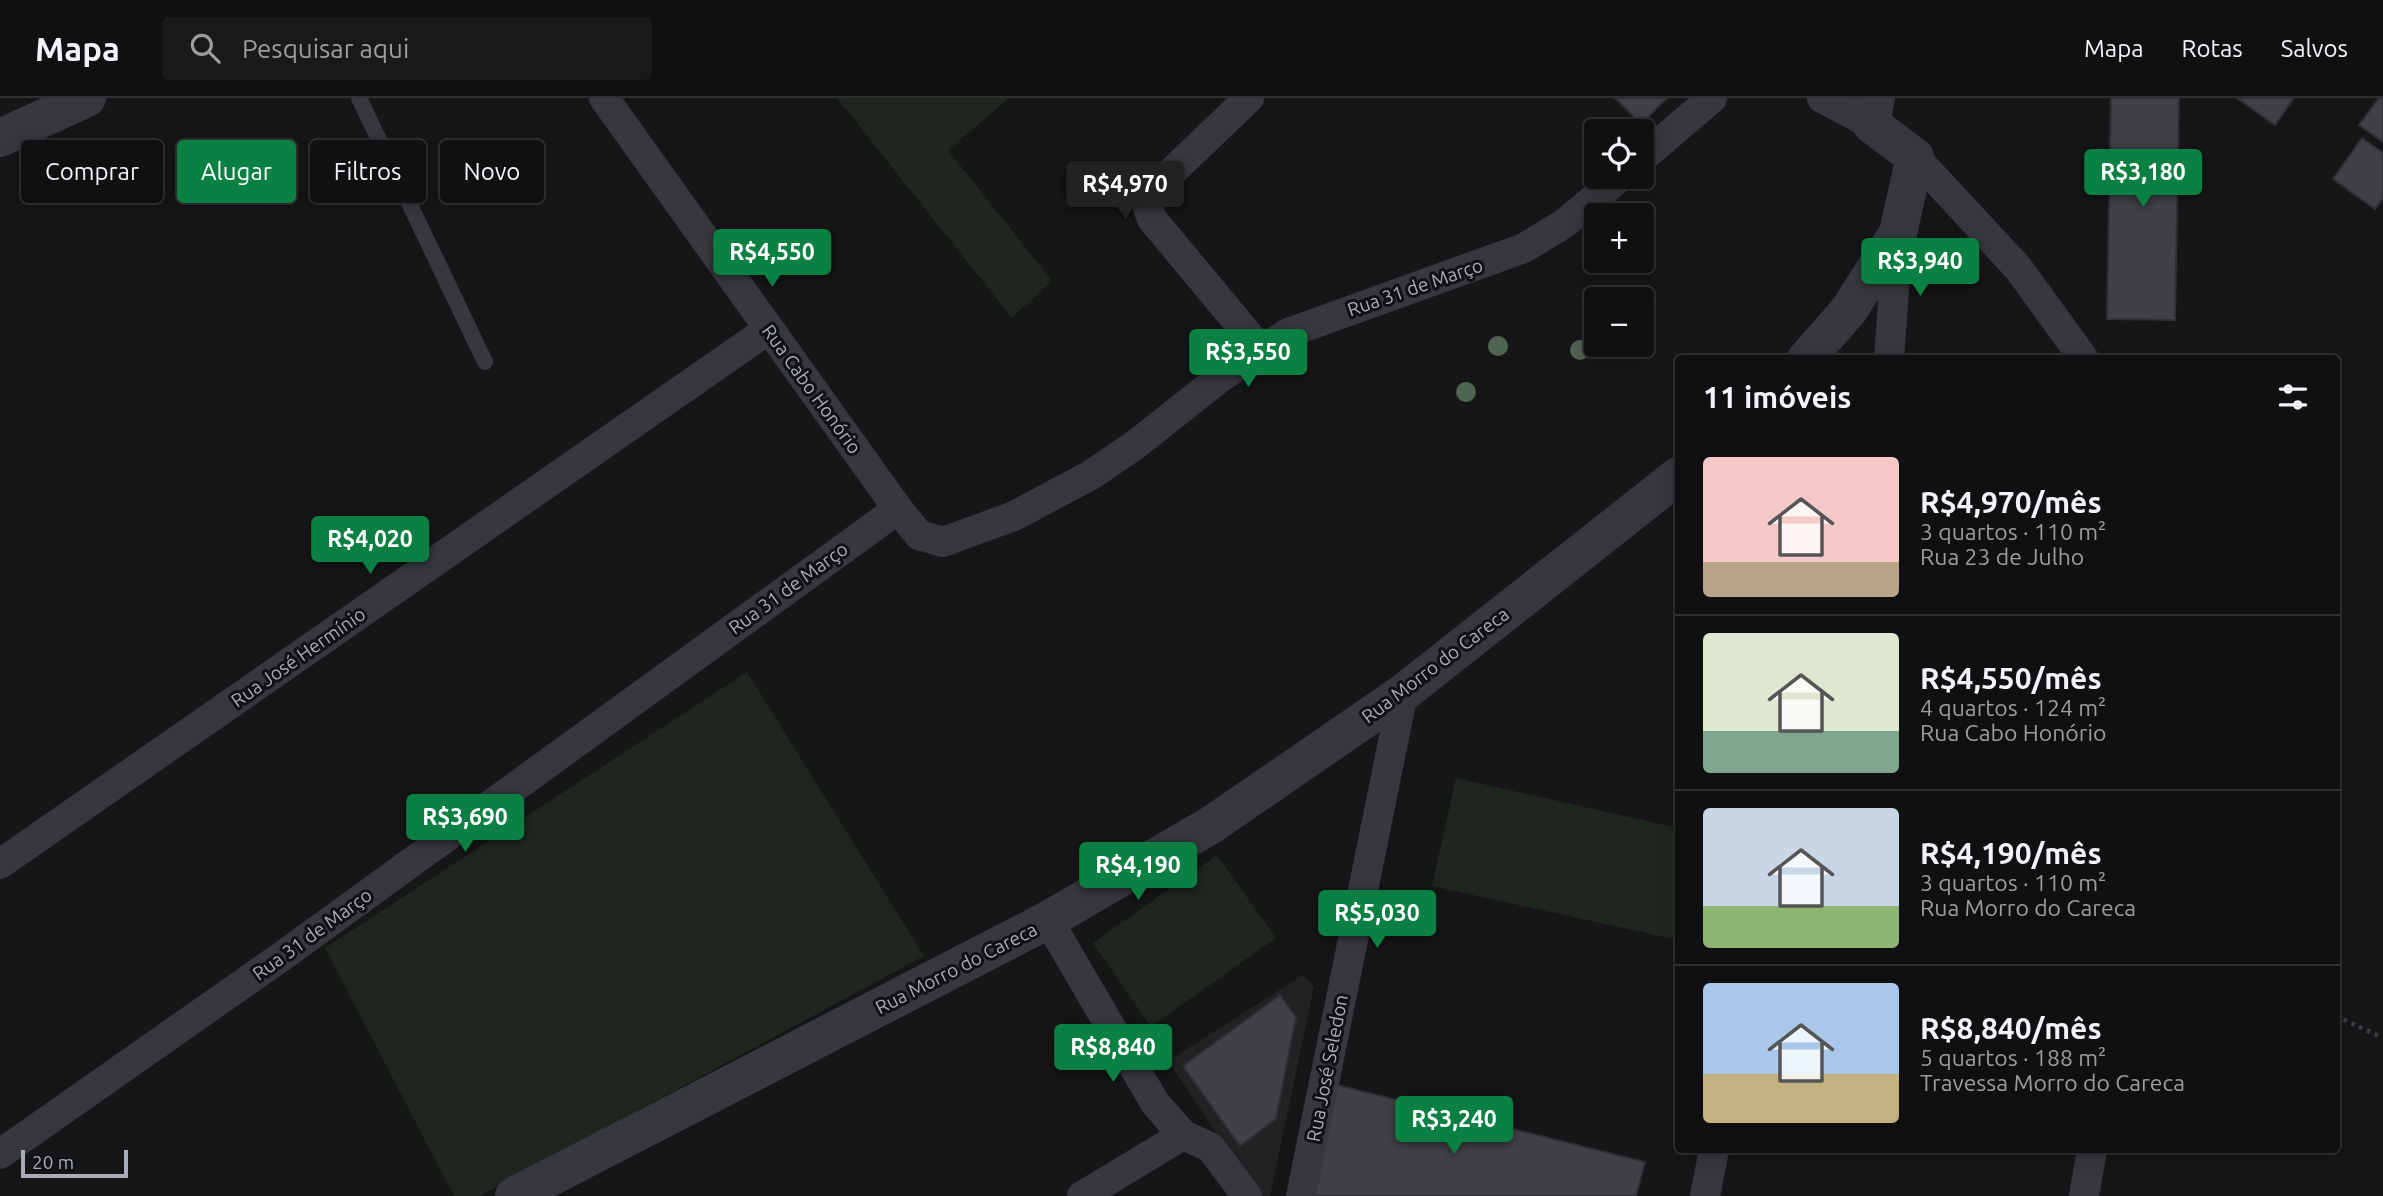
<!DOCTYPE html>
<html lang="pt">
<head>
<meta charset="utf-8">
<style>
  body { margin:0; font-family:Ubuntu,sans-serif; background:#19191b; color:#f1f3f6; height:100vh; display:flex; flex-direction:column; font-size:26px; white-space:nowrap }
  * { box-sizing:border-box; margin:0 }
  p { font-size:23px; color:#9c9d9f }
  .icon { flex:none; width:38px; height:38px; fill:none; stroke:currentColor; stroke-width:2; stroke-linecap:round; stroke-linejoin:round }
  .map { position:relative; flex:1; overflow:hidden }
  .drawer { position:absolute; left:1675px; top:257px; width:665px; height:798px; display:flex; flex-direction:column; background:#101012; border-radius:7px; box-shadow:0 4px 18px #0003,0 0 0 2px #303032 }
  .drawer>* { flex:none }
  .hud { position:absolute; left:21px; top:42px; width:665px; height:63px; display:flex; gap:14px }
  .fabs { position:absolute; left:1584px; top:21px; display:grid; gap:14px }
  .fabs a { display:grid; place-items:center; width:70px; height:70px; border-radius:7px; background:#101012; box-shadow:0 4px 18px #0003,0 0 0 2px #303032; font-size:35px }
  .scale { position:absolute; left:21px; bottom:18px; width:107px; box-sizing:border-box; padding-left:7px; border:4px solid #a8adb8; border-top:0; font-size:19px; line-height:24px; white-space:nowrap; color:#a8adb8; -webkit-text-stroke:5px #111113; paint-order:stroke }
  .price { position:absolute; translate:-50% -60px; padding:0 16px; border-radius:7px; background:#0b8043; color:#fff; font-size:23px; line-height:46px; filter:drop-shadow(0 2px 4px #0008) }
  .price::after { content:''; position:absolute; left:50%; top:42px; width:21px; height:16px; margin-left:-10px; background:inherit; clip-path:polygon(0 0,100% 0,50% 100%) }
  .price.on { background:#222; color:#fff }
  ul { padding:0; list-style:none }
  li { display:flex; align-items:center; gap:21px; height:175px; padding:0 28px }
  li+li { border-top:2px solid #303032 }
  li span { display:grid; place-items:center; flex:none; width:196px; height:140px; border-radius:7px; color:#555 }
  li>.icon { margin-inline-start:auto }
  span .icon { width:84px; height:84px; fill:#fffc; stroke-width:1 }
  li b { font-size:30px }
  h2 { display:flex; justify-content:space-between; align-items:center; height:84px; padding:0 28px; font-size:30px }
  .tag { padding:0 24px; border-radius:7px; background:#101012; box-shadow:0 4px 18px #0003,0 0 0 2px #303032; font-size:24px; line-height:63px }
  .tag.on { background:#0b8043; color:#fff }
  header { display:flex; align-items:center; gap:42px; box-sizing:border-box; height:98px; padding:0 35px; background:#101012; border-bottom:2px solid #303032 }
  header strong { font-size:33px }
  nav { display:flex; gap:38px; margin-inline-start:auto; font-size:24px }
  .search { width:490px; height:63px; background:#19191b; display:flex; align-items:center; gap:18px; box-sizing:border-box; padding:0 24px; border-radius:7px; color:#9c9d9f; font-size:26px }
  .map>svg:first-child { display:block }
  .built { fill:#222225 }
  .green { fill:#1e261f }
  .building { fill:#404145; stroke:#303034; stroke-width:2 }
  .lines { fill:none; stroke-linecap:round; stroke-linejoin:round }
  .path { stroke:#3d3f44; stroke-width:4.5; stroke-dasharray:3.5 5; stroke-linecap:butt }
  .service { stroke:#37383d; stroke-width:16 }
  .minor { stroke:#37383d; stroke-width:30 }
  .tertiary { stroke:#37383d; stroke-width:38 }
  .tree { fill:#506452 }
  .labels { text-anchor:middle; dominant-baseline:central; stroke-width:6; stroke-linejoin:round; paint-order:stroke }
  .street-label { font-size:19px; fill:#a8adb8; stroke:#111113 }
</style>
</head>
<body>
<header>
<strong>Mapa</strong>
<div class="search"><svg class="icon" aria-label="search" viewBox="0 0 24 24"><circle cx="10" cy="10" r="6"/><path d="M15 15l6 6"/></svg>Pesquisar aqui</div>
<nav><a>Mapa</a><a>Rotas</a><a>Salvos</a></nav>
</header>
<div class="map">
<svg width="2383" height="1098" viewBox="0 0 2383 1098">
  <rect width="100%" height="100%" fill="#161618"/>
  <polygon class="built" points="1303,877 1314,889 1270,1098 1259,1098 1168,963"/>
  <g class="green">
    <polygon points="837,0 1009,0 948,52 1052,183 1012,220"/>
    <polygon points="747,574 924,858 480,1098 454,1098 325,850"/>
    <polygon points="1456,680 1678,730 1678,842 1432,788"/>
    <polygon points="1217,757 1276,840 1151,929 1093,845"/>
  </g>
  <g class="building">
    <polygon points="1615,0 1667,0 1641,26"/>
    <polygon points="2111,0 2179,0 2175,222 2107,221"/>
    <polygon points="2237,0 2294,0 2275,27"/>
    <polygon points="2379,0 2383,0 2383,44 2359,27"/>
    <polygon points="2362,40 2383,55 2383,100 2375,111 2333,81"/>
    <polygon points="1280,897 1296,919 1276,1021 1240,1048 1183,968"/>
    <polygon points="1337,987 1645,1064 1636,1098 1309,1098"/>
  </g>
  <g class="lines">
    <polyline class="path" points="2336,918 2381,939"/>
    <polyline class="service" points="359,0 485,264"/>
    <g class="minor">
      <polyline points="604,0 898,411 919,437 943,444 1014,418 1091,377 1135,347 1221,279 1288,235 1524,150 1565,125 1620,79"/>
      <polyline points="1249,0 1155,90 1148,111 1152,121 1260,251"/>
      <polyline points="1822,0 1871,26"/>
      <polyline points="1915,59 2018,170 2084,261"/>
      <polyline points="1642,60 1712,0"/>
      <polyline points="1889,261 1898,135"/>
      <polyline points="0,766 769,231"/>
      <polyline points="1048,822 1155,1005 1183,1037 1210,1049 1247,1098"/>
      <polyline points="0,1056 281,859 898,411"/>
      <polyline points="1082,1098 1183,1037"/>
      <polyline points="1301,1098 1403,595"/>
      <polyline points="1705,1098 1714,1052"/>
      <polyline points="2084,1098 2092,1052"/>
    </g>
    <g class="tertiary">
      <polyline points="0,40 87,0"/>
      <polyline points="1806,261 1849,212 1898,135 1915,59 1871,26 1876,0"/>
      <polyline points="514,1098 1048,822 1211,727 1403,595 1678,378"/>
    </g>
  </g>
  <g class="tree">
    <circle cx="1498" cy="248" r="10"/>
    <circle cx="1580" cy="252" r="10"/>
    <circle cx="1466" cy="294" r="10"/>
  </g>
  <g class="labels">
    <g class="street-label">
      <text transform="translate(1415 189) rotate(-19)">Rua 31 de Março</text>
      <text transform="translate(812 291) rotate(54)">Rua Cabo Honório</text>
      <text transform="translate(788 490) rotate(-36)">Rua 31 de Março</text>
      <text transform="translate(298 559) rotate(-35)">Rua José Hermínio</text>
      <text transform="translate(1435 567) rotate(-37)">Rua Morro do Careca</text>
      <text transform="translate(312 836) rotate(-36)">Rua 31 de Março</text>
      <text transform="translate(956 870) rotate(-27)">Rua Morro do Careca</text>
      <text transform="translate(1327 970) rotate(-79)">Rua José Seledon</text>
    </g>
  </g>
</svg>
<div class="fabs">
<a><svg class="icon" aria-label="locate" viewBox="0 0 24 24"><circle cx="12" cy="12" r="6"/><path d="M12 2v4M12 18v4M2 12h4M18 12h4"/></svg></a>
<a>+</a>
<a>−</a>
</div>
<div class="scale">20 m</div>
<b class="price" style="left:2143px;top:111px">R$3,180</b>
<b class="price on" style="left:1125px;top:123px">R$4,970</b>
<b class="price" style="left:772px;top:191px">R$4,550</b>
<b class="price" style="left:1920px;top:200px">R$3,940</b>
<b class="price" style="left:1248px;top:291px">R$3,550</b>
<b class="price" style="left:370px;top:478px">R$4,020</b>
<b class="price" style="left:465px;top:756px">R$3,690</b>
<b class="price" style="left:1138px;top:804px">R$4,190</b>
<b class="price" style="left:1377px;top:852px">R$5,030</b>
<b class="price" style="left:1113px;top:986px">R$8,840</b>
<b class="price" style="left:1454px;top:1058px">R$3,240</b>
<div class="hud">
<a class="tag">Comprar</a>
<a class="tag on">Alugar</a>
<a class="tag">Filtros</a>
<a class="tag">Novo</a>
</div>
<section class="drawer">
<h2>11 imóveis<svg class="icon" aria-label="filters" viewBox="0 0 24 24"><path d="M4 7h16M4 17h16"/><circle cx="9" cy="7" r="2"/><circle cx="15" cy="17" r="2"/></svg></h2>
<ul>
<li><span style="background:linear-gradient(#f6c9c9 75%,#b9a48a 0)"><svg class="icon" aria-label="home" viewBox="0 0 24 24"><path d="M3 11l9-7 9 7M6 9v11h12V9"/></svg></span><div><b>R$4,970/mês</b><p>3 quartos · 110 m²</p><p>Rua 23 de Julho</p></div></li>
<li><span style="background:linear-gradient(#dfe7d0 70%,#7fa58c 0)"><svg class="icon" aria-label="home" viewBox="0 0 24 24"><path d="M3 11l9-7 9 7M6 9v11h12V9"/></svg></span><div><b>R$4,550/mês</b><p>4 quartos · 124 m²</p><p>Rua Cabo Honório</p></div></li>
<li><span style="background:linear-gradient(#c9d6e8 70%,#8fb573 0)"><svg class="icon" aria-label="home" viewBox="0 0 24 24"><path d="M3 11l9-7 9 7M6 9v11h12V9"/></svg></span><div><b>R$4,190/mês</b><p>3 quartos · 110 m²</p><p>Rua Morro do Careca</p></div></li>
<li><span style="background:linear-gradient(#a9c7e8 65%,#c2b280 0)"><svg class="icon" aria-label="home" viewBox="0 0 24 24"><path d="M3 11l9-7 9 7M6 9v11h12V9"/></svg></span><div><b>R$8,840/mês</b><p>5 quartos · 188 m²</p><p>Travessa Morro do Careca</p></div></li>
</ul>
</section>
</div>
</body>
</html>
